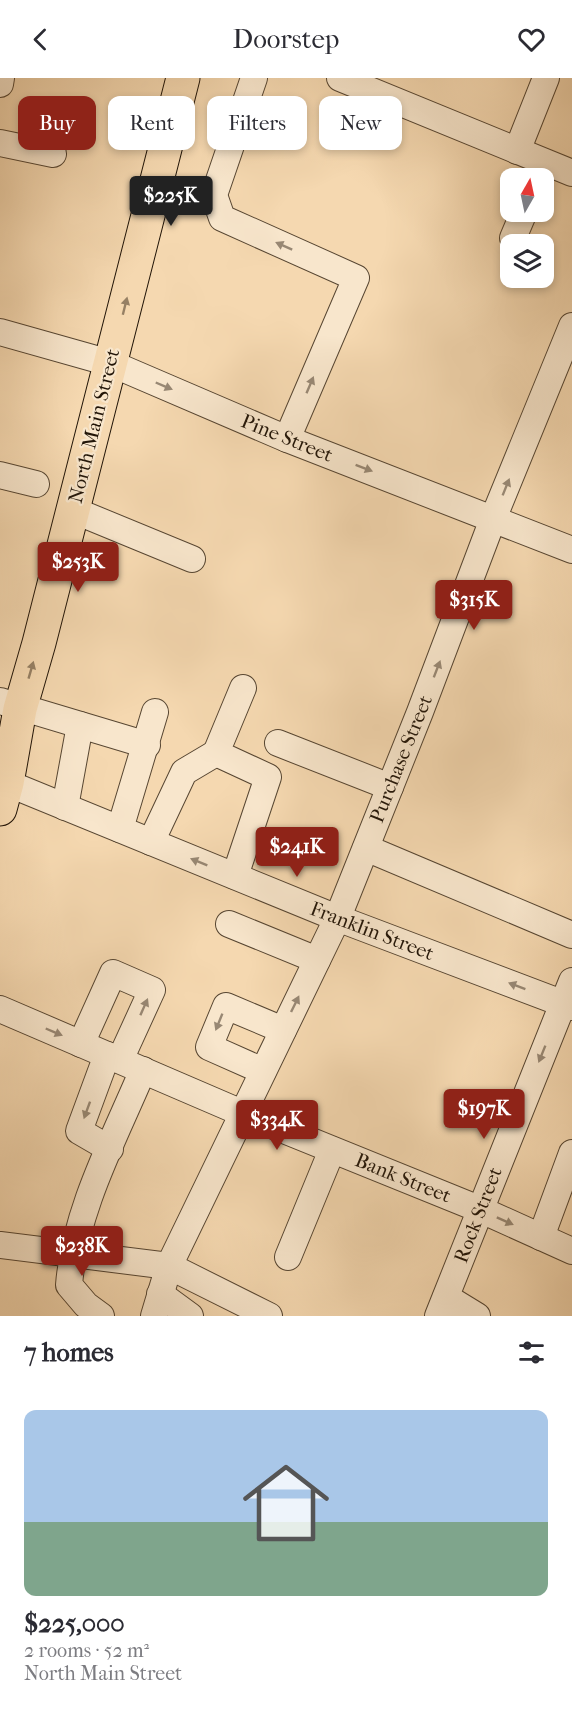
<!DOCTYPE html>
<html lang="en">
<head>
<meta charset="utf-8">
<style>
  body { margin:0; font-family:"IM FELL French Canon",serif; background:#f7f7f7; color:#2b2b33; height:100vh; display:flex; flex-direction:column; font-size:22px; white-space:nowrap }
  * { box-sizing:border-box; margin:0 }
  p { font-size:20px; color:#7c7c81 }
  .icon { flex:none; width:33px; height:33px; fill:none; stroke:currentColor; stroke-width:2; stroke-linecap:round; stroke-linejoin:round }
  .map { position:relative; height:1238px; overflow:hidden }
  .drawer { display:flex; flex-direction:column; background:#fff; flex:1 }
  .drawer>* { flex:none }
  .banner { position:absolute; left:18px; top:18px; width:537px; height:54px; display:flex; gap:12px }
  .needle { width:39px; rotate:9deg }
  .buttons { position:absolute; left:500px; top:90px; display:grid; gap:12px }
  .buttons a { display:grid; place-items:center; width:54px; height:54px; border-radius:12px; background:#fff; box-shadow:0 3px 9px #0003; font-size:30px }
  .price { position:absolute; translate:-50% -51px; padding:0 14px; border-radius:6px; background:#8f2418; color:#fff; font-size:20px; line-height:39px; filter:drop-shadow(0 2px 3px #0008) }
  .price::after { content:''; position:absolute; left:50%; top:36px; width:18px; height:14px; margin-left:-9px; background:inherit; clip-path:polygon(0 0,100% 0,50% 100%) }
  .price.on { background:#222; color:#fff }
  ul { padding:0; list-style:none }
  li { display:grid; align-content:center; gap:12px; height:318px; padding:0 24px }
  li+li { border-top:2px solid #e1e1e2 }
  li span { display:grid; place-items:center; height:186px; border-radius:12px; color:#555 }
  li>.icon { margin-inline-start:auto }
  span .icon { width:108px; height:108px; fill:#fffc; stroke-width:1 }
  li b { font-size:26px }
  h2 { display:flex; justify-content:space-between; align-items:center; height:72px; padding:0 24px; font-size:26px }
  .tag { padding:0 21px; border-radius:12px; background:#fff; box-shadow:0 3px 9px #0003; font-size:21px; line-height:54px }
  .tag.on { background:#8f2418; color:#fff }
  header { display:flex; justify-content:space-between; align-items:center; height:78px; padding:0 24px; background:#fff; font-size:27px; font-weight:600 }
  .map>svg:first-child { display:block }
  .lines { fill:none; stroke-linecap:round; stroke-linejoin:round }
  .minor-casing { stroke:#574632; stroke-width:28 }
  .major-casing { stroke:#221508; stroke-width:35 }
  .minor { stroke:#f8e6cc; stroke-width:26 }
  .major { stroke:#f5d8b0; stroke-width:33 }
  .oneway { fill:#988874 }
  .oneway2 { fill:#968064 }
  .labels { text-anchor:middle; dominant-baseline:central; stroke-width:4.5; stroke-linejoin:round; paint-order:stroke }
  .street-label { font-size:20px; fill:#221508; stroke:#f8e6cc }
</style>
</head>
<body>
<header><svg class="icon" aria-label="back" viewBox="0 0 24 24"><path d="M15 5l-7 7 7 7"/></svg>Doorstep<svg class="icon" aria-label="heart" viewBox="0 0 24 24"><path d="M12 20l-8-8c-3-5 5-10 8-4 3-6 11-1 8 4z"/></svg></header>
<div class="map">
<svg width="572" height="1238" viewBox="0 0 572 1238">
  <rect width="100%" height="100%" fill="#f5d8b0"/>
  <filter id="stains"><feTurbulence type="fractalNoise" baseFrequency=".00333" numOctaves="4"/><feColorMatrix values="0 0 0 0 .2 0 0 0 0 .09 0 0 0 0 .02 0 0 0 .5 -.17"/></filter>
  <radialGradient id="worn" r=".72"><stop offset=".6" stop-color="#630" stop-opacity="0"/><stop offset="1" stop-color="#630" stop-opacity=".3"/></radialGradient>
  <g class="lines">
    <g class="minor-casing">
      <g id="minor">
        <polyline points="254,0 214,117 222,140 356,200 287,361"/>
        <polyline points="340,0 572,95"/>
        <polyline points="0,6 1,0"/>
        <polyline points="0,65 53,76"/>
        <polyline points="517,73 546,0"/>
        <polyline points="513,160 524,134"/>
        <polyline points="0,254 110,285 287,361 572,472"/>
        <polyline points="0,397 36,406"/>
        <polyline points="73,432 192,481"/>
        <polyline points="0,623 147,667"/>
        <polyline points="278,665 390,709"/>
        <polyline points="7,705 337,840 572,929"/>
        <polyline points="65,729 80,647"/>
        <polyline points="120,751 155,634"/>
        <polyline points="151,764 184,694 216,675"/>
        <polyline points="366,770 572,857"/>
        <polyline points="235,798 268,699 216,675 243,610"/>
        <polyline points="229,846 317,882"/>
        <polyline points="0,931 242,1035 479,1131 572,1173"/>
        <polyline points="81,966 113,895 152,912 120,982"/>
        <polyline points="107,977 79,1053 110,1071"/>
        <polyline points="263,993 209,969 226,928 283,952"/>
        <polyline points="541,1159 572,1075"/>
        <polyline points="0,1167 169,1188 269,1238"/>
        <polyline points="288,1179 332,1072"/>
        <polyline points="160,1216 190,1238"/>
        <polyline points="446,1219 477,1238"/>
        <path d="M101 1238 86 1227 69 1207C75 1132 114 1061 143 992"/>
        <polyline points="154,1238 169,1188 338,839 420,634 493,441 572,248"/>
        <polyline points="438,1238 572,903"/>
      </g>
    </g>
    <g class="major-casing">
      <polyline id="major" points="0,731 7,705 20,631 39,565 183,0"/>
    </g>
    <use href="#minor" class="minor"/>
    <use href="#major" class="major"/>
  </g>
  <defs><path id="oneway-solid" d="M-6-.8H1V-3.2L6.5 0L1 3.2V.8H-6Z" transform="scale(1.5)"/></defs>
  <g class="oneway">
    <use href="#oneway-solid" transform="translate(284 168) rotate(-156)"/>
    <use href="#oneway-solid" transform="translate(310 307) rotate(-67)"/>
    <use href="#oneway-solid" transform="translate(164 308) rotate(23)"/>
    <use href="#oneway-solid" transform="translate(364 390) rotate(21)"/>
    <use href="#oneway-solid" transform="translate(506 409) rotate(-68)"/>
    <use href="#oneway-solid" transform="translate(437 591) rotate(-69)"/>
    <use href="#oneway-solid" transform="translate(199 784) rotate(-158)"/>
    <use href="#oneway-solid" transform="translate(517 908) rotate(-159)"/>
    <use href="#oneway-solid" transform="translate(295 926) rotate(-64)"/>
    <use href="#oneway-solid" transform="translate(144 929) rotate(-66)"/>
    <use href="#oneway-solid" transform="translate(219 944) rotate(112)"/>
    <use href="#oneway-solid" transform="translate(54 954) rotate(23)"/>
    <use href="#oneway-solid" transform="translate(542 976) rotate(112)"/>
    <use href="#oneway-solid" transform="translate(87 1032) rotate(110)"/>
    <use href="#oneway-solid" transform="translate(505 1143) rotate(24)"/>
  </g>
  <g class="oneway2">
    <use href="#oneway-solid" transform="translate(125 228) rotate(-76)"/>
    <use href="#oneway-solid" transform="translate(31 592) rotate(-74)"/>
  </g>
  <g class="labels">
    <g class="street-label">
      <text transform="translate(94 348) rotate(-76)">North Main Street</text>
      <text transform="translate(287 360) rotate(22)">Pine Street</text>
      <text transform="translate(401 681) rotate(-68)">Purchase Street</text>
      <text transform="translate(372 853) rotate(21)">Franklin Street</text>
      <text transform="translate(403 1100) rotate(22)">Bank Street</text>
      <text transform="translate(478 1137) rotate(-69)">Rock Street</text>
    </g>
  </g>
  <rect width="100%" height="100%" filter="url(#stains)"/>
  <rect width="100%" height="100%" fill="url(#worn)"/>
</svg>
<div class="buttons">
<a><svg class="needle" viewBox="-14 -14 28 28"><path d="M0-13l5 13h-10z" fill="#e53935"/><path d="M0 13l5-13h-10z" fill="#7c7c81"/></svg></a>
<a><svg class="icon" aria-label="layers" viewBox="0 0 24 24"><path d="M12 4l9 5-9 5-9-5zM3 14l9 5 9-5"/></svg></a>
</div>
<b class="price on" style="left:171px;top:149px">$225K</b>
<b class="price" style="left:78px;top:515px">$253K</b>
<b class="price" style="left:474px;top:553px">$315K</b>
<b class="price" style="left:297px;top:800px">$241K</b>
<b class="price" style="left:484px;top:1062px">$197K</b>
<b class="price" style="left:277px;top:1073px">$334K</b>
<b class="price" style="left:82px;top:1199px">$238K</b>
<div class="banner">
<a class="tag on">Buy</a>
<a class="tag">Rent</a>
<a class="tag">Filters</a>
<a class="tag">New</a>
</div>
</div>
<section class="drawer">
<h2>7 homes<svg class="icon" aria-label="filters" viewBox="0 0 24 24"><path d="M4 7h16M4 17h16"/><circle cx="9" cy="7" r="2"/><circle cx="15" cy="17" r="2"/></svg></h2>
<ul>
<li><span style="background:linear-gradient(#a9c7e8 60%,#7fa58c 0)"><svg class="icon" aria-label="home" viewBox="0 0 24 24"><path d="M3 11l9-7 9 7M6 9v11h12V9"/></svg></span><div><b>$225,000</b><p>2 rooms · 52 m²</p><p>North Main Street</p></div></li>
</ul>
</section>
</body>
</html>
